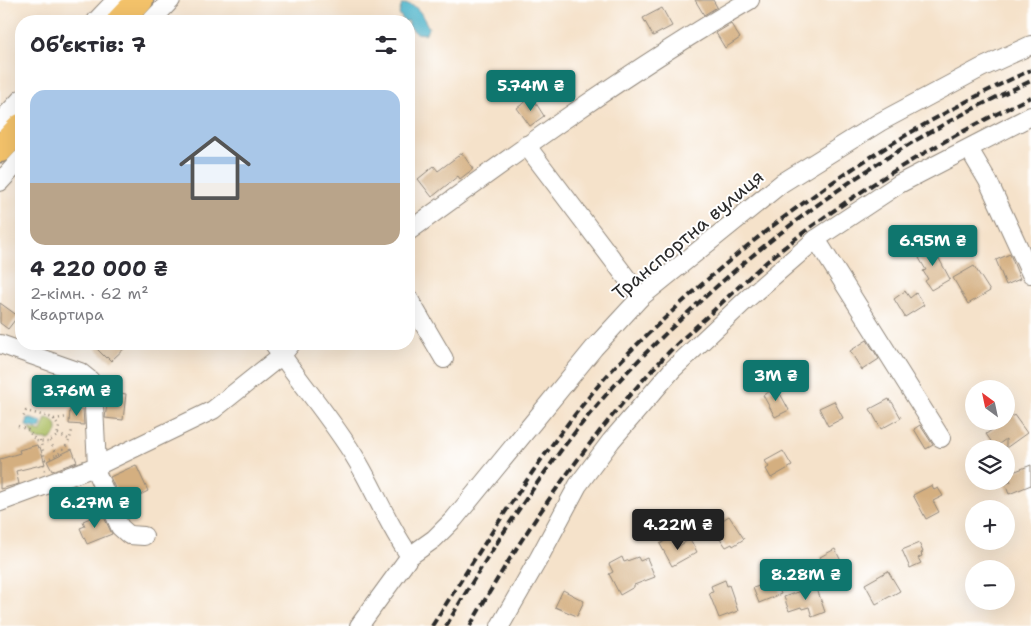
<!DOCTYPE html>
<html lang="uk">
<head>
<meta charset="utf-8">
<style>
  body { margin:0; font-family:"Shantell Sans",sans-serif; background:#f2f2f3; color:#2b2b33; height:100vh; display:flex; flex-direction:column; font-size:19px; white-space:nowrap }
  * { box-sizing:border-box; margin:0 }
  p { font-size:16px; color:#7c7c81 }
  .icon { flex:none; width:28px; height:28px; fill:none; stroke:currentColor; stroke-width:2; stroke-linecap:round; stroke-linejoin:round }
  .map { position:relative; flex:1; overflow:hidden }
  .details { position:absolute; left:15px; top:15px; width:400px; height:335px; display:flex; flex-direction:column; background:#fff; border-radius:20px; box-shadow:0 5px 20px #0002 }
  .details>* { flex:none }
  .needle { width:32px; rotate:327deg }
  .buttons { position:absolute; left:965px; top:380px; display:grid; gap:10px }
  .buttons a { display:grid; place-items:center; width:50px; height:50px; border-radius:50%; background:#fff; box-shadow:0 5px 20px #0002; font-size:25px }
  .price { position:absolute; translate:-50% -42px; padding:0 11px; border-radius:5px; background:#0f766e; color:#fff; font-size:16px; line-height:32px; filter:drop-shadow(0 1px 2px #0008) }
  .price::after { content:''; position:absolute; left:50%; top:30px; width:15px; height:11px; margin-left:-8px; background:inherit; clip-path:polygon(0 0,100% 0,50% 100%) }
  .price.active { background:#222; color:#fff }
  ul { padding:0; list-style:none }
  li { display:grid; align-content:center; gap:10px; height:265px; padding:0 15px }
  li+li { border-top:1px solid #e1e1e2 }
  li span { display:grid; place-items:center; height:155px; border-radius:15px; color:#555 }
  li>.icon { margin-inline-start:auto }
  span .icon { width:90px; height:90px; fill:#fffc; stroke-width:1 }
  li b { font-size:21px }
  h2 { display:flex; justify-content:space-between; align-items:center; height:60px; padding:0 15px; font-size:21px }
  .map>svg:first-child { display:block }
  .green { fill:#abbd61; stroke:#6b7446 }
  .water { fill:#4bb4ca; stroke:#3b707a }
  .building { fill:#d4af80 }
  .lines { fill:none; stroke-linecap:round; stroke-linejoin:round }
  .minor-casing { stroke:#90867a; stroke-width:20 }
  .highway-casing { stroke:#90867a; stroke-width:29 }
  .path { stroke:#90867a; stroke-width:2.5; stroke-dasharray:1 4; stroke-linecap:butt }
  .minor { stroke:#fff; stroke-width:18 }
  .highway { stroke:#f3c26a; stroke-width:26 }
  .rail { stroke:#2b2b2b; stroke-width:4; stroke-dasharray:8 4; stroke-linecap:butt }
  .labels { text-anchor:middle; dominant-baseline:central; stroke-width:4; stroke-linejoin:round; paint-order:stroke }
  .street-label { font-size:19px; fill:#2b2b2b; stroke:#fff }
</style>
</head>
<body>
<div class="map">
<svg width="1031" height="626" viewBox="0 0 1031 626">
  <rect width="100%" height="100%" fill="#fff"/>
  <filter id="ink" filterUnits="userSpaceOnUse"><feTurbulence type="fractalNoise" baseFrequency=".02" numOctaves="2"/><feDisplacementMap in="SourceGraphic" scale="10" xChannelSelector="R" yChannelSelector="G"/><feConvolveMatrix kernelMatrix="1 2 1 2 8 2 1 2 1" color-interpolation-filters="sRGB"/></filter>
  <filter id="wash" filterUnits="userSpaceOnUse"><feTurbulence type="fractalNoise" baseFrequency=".0096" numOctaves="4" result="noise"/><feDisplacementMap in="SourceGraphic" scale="20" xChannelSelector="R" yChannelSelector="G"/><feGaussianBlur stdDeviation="1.12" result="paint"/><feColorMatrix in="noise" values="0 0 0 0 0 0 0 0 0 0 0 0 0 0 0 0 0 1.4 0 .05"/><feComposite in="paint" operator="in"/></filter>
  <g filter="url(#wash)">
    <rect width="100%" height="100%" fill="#f5e2ca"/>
    <path class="green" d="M46 418C59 420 61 434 49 440L36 439 30 429 41 432Z"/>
    <g class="water">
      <path d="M402 4C420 4 421 15 429 28L425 34 416 33 409 26V21H404L399 14Z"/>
      <polygon points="28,418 42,422 40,429 26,426"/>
    </g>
    <g id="blocks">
      <g class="building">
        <polygon points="695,0 713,0 717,7 704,15"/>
        <polygon points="662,8 672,26 653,36 643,18"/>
        <polygon points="731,24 740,38 725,48 716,33"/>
        <polygon points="532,97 544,116 530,126 517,108"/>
        <polygon points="462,153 473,169 460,179 458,176 432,197 418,179 434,166 438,171"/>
        <polygon points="930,242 950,279 931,290 925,281 928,279 923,271 926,270 919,258 923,256 919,249"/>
        <polygon points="1010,254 1020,279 1006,285 996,260"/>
        <polygon points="974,266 990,291 968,304 953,278"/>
        <polygon points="905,291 910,298 916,293 924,305 905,317 894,299"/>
        <polygon points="0,303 18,316 8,329 0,323"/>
        <polygon points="867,340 879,359 862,370 850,351"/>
        <polygon points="92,344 129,344 111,361 107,357 106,358"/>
        <polygon points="777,388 789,410 775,417 763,395"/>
        <polygon points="114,392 126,394 123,420 105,418 108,397 113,398"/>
        <polygon points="889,399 890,402 892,402 901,418 881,429 870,409"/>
        <polygon points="834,401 843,418 828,426 819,408"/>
        <polygon points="70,409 83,409 84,425 69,424"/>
        <polygon points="1014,415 1027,433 1006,448 1006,439 995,447 986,434"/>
        <polygon points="920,425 933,445 926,449 914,429"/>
        <polygon points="37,445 38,448 40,447 45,464 16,471 19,484 0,489 0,459 20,453 19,450"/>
        <polygon points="72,449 77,462 52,471 47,461"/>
        <polygon points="783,451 792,466 771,478 766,469 769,467 765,461"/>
        <polygon points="136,465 148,491 122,504 110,477"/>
        <polygon points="1031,465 1031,485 1009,494 1005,484 1011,482 1008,474"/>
        <polygon points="932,485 934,490 938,488 943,496 933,501 939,512 926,519 913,495"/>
        <polygon points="102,513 112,534 87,544 80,528 85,526 83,521"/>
        <polygon points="729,516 744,539 733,546 732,544 726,547 715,531 721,527 718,523"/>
        <polygon points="670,538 676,548 690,539 697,552 672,566 660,544"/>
        <polygon points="919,543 923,552 921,553 922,556 918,558 921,563 910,568 902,550"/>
        <polygon points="835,549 842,563 828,571 820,557"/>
        <polygon points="622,557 624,562 638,557 640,561 647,558 655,577 634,585 634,587 620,595 609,574 613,572 609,564"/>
        <polygon points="888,571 900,591 876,604 865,584"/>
        <polygon points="773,575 781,594 759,603 753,588 765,584 763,579"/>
        <polygon points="725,580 727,586 729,585 738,611 719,618 709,593 713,592 711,586"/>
        <polygon points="811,587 812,590 817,589 825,612 812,617 809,607 802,609 801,607 789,611 784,597"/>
        <polygon points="563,590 584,601 577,616 555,607"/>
      </g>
    </g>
  </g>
  <g filter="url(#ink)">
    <use href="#blocks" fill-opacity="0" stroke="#90867a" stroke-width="1"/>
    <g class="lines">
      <g class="minor-casing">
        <g id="minor">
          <polyline points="96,21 116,0"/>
          <polyline points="151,21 171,0"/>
          <polyline points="0,122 21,99"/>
          <polyline points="526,145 641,297"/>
          <polyline points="969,149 988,181 1031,274"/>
          <polyline points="0,182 21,159"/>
          <path d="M409 231C520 150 631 69 750 0"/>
          <polyline points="816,239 941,438"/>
          <polyline points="409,299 444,359"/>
          <polyline points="0,344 80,372 90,380 93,387 97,466"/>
          <path d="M274 344C300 383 332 419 356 459 375 490 388 526 410 556"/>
          <polyline points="94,467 120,527 129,535 144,536"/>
          <polyline points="0,502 97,466 213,410 282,355 291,344"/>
          <polyline points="359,626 410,556 434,539 454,519 594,348 641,297 782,183 880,122 981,68 1031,45"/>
          <polyline points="500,626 539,558 578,485 611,441 673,369 747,299 816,239 899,184 1031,116"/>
        </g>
      </g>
      <g class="highway-casing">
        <g id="highway">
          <polyline points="120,21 140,0"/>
          <polyline points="0,149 21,127"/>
        </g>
      </g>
      <g class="path">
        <polyline points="54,419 68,417"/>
        <polyline points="18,426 28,430 36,441 48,442 57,436 59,427 53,418 26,411 23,418"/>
        <polyline points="58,434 70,440"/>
        <polyline points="40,440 45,459 44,465 45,471"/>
        <polyline points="50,441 57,455"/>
        <path d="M45 459C61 456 71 444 72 428"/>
      </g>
      <use href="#minor" class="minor"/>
      <use href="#highway" class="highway"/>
      <g class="rail">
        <path d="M432 626C483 546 532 466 593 392 618 361 649 333 678 306 783 209 901 129 1031 70"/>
        <path d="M446 626C489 553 534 482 588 416 620 377 656 342 693 308 795 213 904 138 1031 81"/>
        <path d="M470 626C525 528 591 433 669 352 683 338 698 325 712 312 733 292 754 272 776 254 854 191 941 140 1031 97"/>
      </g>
    </g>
  </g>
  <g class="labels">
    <g class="street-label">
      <text transform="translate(688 235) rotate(-40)">Транспортна вулиця</text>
    </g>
  </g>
</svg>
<div class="buttons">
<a><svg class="needle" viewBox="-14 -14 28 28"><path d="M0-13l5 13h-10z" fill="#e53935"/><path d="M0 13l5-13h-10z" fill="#7c7c81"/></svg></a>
<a><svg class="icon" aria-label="layers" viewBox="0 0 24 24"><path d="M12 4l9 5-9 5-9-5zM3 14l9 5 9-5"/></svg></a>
<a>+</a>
<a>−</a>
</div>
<b class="price" style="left:531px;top:112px">5.74M ₴</b>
<b class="price" style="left:933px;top:267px">6.95M ₴</b>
<b class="price" style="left:776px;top:402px">3M ₴</b>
<b class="price" style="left:77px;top:417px">3.76M ₴</b>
<b class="price" style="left:95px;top:529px">6.27M ₴</b>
<b class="price active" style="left:678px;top:551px">4.22M ₴</b>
<b class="price" style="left:806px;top:601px">8.28M ₴</b>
<section class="details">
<h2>Об’єктів: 7<svg class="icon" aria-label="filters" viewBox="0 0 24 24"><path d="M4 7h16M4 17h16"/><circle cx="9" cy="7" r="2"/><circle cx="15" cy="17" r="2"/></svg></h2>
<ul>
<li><span style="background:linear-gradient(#a9c7e8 60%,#b9a48a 0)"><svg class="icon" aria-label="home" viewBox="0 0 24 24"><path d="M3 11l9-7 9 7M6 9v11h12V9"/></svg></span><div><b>4 220 000 ₴</b><p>2-кімн. · 62 m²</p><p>Квартира</p></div></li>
</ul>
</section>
</div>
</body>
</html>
